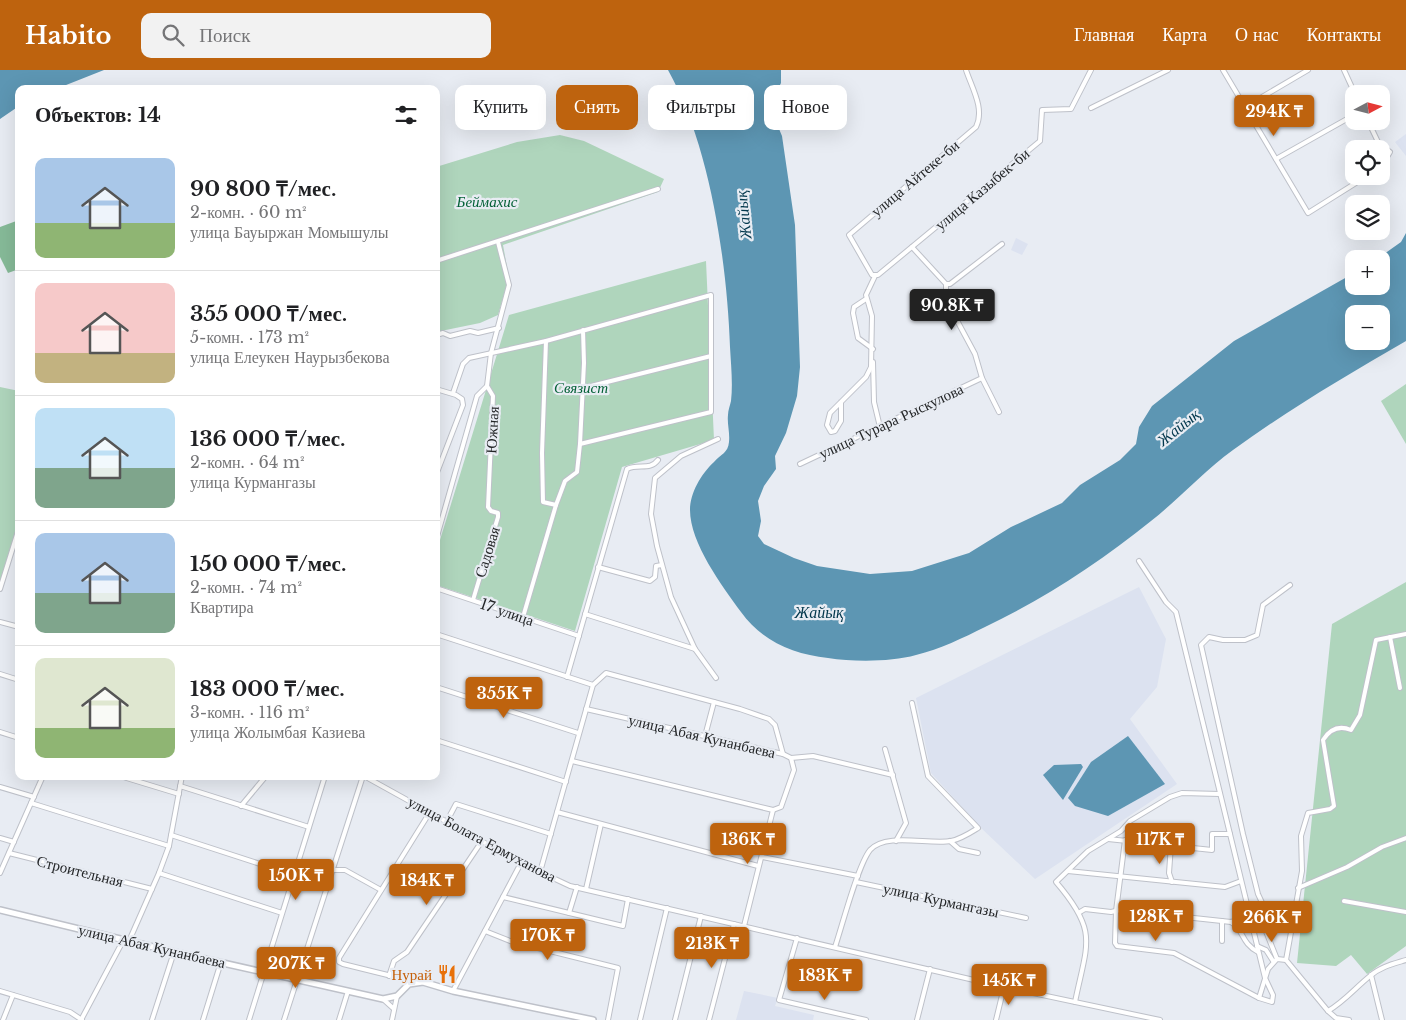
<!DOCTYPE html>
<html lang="ru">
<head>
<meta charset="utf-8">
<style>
  body { margin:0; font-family:"Libre Baskerville",serif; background:#f2f2f2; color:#202124; height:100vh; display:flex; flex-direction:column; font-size:19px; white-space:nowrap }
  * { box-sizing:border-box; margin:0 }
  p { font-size:16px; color:#757577 }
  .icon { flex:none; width:28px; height:28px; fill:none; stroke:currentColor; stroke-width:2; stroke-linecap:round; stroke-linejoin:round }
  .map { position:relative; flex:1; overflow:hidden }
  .side { position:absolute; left:15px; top:15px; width:425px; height:695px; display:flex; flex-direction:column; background:#fff; border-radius:10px; box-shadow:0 5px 20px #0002 }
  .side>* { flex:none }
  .top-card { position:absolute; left:455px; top:15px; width:475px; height:45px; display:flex; gap:10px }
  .needle { width:32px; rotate:83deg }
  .buttons { position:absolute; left:1345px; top:15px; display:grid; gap:10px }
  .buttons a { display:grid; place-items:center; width:45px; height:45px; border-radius:10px; background:#fff; box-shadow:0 5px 20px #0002; font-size:25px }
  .price { position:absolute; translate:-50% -42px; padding:0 11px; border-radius:5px; background:#be630e; color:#fff; font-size:16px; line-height:32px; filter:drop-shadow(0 1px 2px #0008) }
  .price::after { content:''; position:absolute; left:50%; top:30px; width:15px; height:11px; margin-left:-8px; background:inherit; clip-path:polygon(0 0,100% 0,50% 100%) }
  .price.current { background:#222; color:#fff }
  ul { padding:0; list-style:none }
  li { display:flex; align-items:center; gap:15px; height:125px; padding:0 20px }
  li+li { border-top:1px solid #e0e0e0 }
  li span { display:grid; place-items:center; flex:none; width:140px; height:100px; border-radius:10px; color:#555 }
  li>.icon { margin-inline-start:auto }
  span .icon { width:60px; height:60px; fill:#fffc; stroke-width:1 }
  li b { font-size:21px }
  h2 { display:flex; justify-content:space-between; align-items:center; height:60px; padding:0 20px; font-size:21px }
  .pill { padding:0 18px; border-radius:10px; background:#fff; box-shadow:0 5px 20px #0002; font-size:18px; line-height:45px }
  .pill.current { background:#be630e; color:#fff }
  header { display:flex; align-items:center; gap:30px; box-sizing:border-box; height:70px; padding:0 25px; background:#be630e; color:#fff }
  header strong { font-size:24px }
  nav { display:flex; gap:28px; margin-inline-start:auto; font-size:18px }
  .search { width:350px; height:45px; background:#f2f2f2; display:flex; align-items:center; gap:12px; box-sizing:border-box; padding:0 18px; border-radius:10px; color:#757577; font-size:19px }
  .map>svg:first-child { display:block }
  .built { fill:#dce2f0 }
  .green { fill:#afd5bc }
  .forest { fill:#86ba98 }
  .water { fill:#5d96b3; fill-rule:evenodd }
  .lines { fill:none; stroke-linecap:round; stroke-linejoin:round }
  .minor-casing { stroke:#bec1c9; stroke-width:6 }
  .tertiary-casing { stroke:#bec1c9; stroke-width:8 }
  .minor { stroke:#fff; stroke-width:4 }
  .tertiary { stroke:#fff; stroke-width:5 }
  .labels { text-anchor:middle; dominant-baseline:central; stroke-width:4.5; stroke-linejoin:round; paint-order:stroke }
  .street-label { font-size:15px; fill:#242628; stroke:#e8ecf3 }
  .park-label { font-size:15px; font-style:italic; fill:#046137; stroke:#e8ecf3 }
  .food-label { font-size:15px; fill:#c56008; stroke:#e8ecf3; text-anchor:end }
  .water-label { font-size:16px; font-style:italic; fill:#02374c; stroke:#e8ecf3 }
</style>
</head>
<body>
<header>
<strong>Habito</strong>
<div class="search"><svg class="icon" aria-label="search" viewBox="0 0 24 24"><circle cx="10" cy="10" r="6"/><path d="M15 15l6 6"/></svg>Поиск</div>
<nav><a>Главная</a><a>Карта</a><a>О нас</a><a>Контакты</a></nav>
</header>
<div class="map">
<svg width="1406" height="950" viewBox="0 0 1406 950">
  <rect width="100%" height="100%" fill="#e8ecf3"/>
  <g class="built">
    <polygon points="1406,64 1406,86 1395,72"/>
    <polygon points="1016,168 1028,174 1022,185 1011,180"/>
    <polygon points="1139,517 1166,569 1157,617 1130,649 1177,714 1035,809 980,757 931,703 916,628"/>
    <polygon points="744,921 778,928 775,936 814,945 813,950 736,950"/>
  </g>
  <g class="green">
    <polygon points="560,65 584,71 664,109 658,122 503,175 509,208 498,245 480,253 436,262 436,97 517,72"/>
    <polygon points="706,191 714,370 622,397 575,561 436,515 436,483 509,245"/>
    <polygon points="1406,314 1406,374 1381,331"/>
    <polygon points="0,317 19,321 19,452 0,517"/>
    <polygon points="1406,512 1406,876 1367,904 1351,885 1336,896 1297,893 1332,554"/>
  </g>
  <polygon class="forest" points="19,150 19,199 8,203 0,187 0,157"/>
  <g class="water">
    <polygon points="0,0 104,0 56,19 19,19 19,36 0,49"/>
    <path d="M668 0H781V13L771 33 772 42 782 66 795 155 800 297 797 326 786 363 775 386 776 399 764 416 758 431 761 451 758 466 764 474 794 488 817 496 870 504 912 501 969 483 1011 457 1062 433 1080 415 1120 390 1136 374 1139 357 1152 336 1234 271 1354 203V216H1381V189H1377L1401 172 1406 163V271C1347 305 1288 340 1233 380 1204 401 1179 429 1151 451 1100 492 1044 529 985 557 963 568 940 579 916 585 891 592 854 592 828 588 793 584 762 571 741 542 722 516 690 473 690 440 690 423 701 404 714 392 721 384 728 383 729 372 730 362 727 354 728 345 728 340 730 336 731 331 733 314 731 295 730 277 727 192 710 75 668 0ZM1354 244H1381V271H1354Z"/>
    <polygon points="1128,666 1165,714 1108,746 1075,736 1068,728 1091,692"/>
    <polygon points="1081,694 1083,697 1063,730 1043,705 1054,695"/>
  </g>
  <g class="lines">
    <g class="minor-casing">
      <g id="minor">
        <path d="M966 0C972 18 985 39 976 57L849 165 872 205H878L1040 71 1042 40 1071 39 1091 0"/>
        <polyline points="1223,0 1308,143 1367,106"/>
        <polyline points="1344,0 1355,24"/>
        <polyline points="1245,37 1308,0"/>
        <polyline points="1091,38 1168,0"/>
        <polyline points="1368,51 1379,74 1390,82 1381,97"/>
        <polyline points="1276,89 1354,45"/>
        <polyline points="912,177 946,214 946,230 975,284 982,308 999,342"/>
        <polyline points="436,191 658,119"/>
        <polyline points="946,214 950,214 1002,174"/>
        <polyline points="866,229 854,237 853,243 858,268 873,279"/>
        <polyline points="436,265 443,263 450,266 470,261 478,263 499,258"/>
        <polyline points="546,271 542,383 543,432 556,435 565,411 577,402 580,374"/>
        <polyline points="873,292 874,332 880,357"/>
        <polyline points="582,316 587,317 711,286"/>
        <polyline points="436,319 456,325 462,329 463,335 436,405"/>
        <polyline points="453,323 463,294 469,288 546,271 711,225 711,342 580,374 584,293 583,260"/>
        <polyline points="841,332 841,351 835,361 831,362 827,355 830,343 866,307 871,297 872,246 866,225 875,206"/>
        <polyline points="800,394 982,308"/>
        <polyline points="436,470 477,326 487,316"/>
        <polyline points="598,497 650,511 655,507 656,496 662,495"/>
        <polyline points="436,518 579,566"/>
        <polyline points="0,519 19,458"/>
        <polyline points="473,530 498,447 498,443 491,441 488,437 493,326 487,316 491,283 509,215 498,172"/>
        <polyline points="585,544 695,579"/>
        <polyline points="523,547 556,435"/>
        <polyline points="0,552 19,557"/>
        <polyline points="436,564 593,615"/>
        <polyline points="1390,567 1400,618"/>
        <polyline points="0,604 19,610"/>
        <path d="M567 607 627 399C638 393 650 401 658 390"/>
        <polyline points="716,608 695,579 671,527 657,476 651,444 655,408 681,386 718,369"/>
        <polyline points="436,617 578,663"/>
        <polyline points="0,662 19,668"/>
        <polyline points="705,666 714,632"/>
        <polyline points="436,670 566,712"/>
        <polyline points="885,679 906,753 896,771"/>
        <polyline points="791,688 813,686 893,705"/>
        <polyline points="572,691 773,740 781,737 794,700 791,688 783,684 586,639"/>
        <polyline points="120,706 179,724"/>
        <polyline points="364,706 521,793 570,816 1004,917 1160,950"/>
        <polyline points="180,716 309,757"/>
        <polyline points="0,717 34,727"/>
        <polyline points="31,733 169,776"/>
        <polyline points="241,736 266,706"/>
        <polyline points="557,742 758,796"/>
        <polyline points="447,751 456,734 551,764"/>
        <polyline points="171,765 294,805"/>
        <polyline points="0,768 14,772"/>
        <polyline points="1108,769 1212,780 1212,764 1230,764"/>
        <polyline points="1125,770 1116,841 1115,873 1117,876 1174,883 1259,928 1272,932 1273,925 1265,908 1176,542 1166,532 1139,491"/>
        <polyline points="950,771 959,779 978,783"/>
        <polyline points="1171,775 1169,803 1172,812"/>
        <polyline points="9,783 152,819"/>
        <polyline points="762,787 858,806"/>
        <polyline points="332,800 345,800 381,820"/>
        <polyline points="1068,801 1225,817 1241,811"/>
        <polyline points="540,802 593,615 606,603 740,639 769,649 775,655 783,684"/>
        <polyline points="0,803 43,706"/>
        <polyline points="159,803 282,843"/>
        <polyline points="856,812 1026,848"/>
        <polyline points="1298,818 1347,797 1382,777 1406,768"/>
        <polyline points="586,819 601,754"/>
        <polyline points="503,827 623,856 628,829"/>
        <polyline points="1344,831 1406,842"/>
        <polyline points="1080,842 1085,839 1111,842 1120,840 1231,852 1250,847"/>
        <polyline points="569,843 577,817"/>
        <path d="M1231 852C1245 861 1240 872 1258 882"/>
        <polyline points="744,856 773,740"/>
        <polyline points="485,861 510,871 618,898 608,950"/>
        <polyline points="797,868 779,930 866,950"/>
        <polyline points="129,871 159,803 169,776 182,706"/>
        <polyline points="1222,871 1222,851"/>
        <polyline points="1257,876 1266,880 1273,891"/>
        <path d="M835 877C842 856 858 795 870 780 886 762 929 775 951 771 961 769 970 763 978 758L928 706 912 633"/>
        <polyline points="1277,889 1265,859 1264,837 1258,824 1243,764 1201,575 1209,567 1223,570 1245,570 1257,565 1263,535 1290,515"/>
        <polyline points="1371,905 1382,950"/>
        <polyline points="389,906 394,891 407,882 482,771"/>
        <polyline points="416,912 343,894 339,892 339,888 430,742"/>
        <polyline points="0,921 70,942 82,950"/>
        <polyline points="453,921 521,793"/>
        <polyline points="1259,928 1268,899 1277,889 1286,890"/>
        <polyline points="383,929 394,939"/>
        <path d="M1075 932C1087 873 1099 862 1056 812L1088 781 1121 761 1130 751 1170 727 1182 723 1220 724"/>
        <path d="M1328 941C1345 931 1355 918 1370 906 1380 897 1393 894 1406 890"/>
        <polyline points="3,950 13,925"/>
        <polyline points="81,950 124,869"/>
        <polyline points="152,950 174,882"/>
        <polyline points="203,950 221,892"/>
        <polyline points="249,950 325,706"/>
        <polyline points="284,950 363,706"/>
        <polyline points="339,950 348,921"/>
        <polyline points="392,950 397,926"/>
        <polyline points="640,950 667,838"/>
        <polyline points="675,950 701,846"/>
        <polyline points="709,950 734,854"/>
        <polyline points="917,950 930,899"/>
        <polyline points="996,950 1004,917"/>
        <path d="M1349 950 1336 948 1328 941 1286 890 1302 801 1301 766 1308 743 1330 739 1334 736 1323 670C1330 659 1339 655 1351 660L1360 645 1376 570 1406 564"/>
      </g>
    </g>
    <g class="tertiary-casing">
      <polyline id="tertiary" points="0,840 174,882 383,929 397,926 409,914 423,912 453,921 593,950"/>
    </g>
    <use href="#minor" class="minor"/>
    <use href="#tertiary" class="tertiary"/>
  </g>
  <defs>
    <g id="restaurant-bare" transform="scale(1.5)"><path d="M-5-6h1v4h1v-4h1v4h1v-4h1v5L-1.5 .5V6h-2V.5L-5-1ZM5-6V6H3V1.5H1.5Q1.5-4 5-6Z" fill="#e8710a" stroke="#e8ecf3" stroke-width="2.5" paint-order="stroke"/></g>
  </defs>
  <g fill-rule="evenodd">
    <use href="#restaurant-bare" x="447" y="904"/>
  </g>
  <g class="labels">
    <g class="street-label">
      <text transform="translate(915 108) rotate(-40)">улица Айтеке-би</text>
      <text transform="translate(982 119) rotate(-40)">улица Казыбек-би</text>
      <text transform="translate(891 351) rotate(-25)">улица Турара Рыскулова</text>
      <text transform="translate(492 360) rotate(-87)">Южная</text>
      <text transform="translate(487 482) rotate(-73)">Садовая</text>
      <text transform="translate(507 542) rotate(19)">17 улица</text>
      <text transform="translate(702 666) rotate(13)">улица Абая Кунанбаева</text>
      <text transform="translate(482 769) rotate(28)">улица Болата Ермуханова</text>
      <text transform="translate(80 801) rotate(14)">Строительная</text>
      <text transform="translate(941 830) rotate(12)">улица Курмангазы</text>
      <text transform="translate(152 876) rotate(13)">улица Абая Кунанбаева</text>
    </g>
    <g class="park-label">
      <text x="487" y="131">Беймахис</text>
      <text x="581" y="317">Связист</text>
    </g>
    <g class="food-label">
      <text x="432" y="904">Нурай</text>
    </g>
    <g class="water-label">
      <text transform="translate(743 145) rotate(-96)">Жайық</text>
      <text transform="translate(1178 357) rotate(-39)">Жайық</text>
      <text x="819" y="542">Жайық</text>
    </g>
  </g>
</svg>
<div class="buttons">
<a><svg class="needle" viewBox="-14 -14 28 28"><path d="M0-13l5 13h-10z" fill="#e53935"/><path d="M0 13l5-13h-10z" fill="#757577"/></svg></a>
<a><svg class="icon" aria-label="locate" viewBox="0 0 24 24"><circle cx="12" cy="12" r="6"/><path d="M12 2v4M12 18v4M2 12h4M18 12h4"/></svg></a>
<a><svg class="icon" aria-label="layers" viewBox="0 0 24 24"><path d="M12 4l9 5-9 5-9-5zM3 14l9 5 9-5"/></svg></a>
<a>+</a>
<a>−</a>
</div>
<b class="price" style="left:1274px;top:67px">294K ₸</b>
<b class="price current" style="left:952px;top:261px">90.8K ₸</b>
<b class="price" style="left:504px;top:649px">355K ₸</b>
<b class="price" style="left:748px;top:795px">136K ₸</b>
<b class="price" style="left:1160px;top:795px">117K ₸</b>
<b class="price" style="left:296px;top:831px">150K ₸</b>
<b class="price" style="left:427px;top:836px">184K ₸</b>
<b class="price" style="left:1156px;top:872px">128K ₸</b>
<b class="price" style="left:1272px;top:873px">266K ₸</b>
<b class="price" style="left:548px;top:891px">170K ₸</b>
<b class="price" style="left:712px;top:899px">213K ₸</b>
<b class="price" style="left:296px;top:919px">207K ₸</b>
<b class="price" style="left:825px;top:931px">183K ₸</b>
<b class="price" style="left:1009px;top:936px">145K ₸</b>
<div class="top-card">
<a class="pill">Купить</a>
<a class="pill current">Снять</a>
<a class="pill">Фильтры</a>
<a class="pill">Новое</a>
</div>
<section class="side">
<h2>Объектов: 14<svg class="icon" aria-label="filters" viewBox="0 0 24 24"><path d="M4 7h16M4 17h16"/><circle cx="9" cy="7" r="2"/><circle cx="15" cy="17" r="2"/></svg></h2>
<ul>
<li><span style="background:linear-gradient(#a9c7e8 65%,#8fb573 0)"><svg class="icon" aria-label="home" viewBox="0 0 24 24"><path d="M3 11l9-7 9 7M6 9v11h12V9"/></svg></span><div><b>90 800 ₸/мес.</b><p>2-комн. · 60 m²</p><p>улица Бауыржан Момышулы</p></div></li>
<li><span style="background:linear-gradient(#f6c9c9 70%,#c2b280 0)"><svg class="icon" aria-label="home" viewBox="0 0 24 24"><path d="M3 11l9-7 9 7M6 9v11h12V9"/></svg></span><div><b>355 000 ₸/мес.</b><p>5-комн. · 173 m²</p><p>улица Елеукен Наурызбекова</p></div></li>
<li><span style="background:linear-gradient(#bfe0f5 60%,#7fa58c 0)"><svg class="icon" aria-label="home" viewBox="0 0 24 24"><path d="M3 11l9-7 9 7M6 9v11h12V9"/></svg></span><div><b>136 000 ₸/мес.</b><p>2-комн. · 64 m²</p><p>улица Курмангазы</p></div></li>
<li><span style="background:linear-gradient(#a9c7e8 60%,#7fa58c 0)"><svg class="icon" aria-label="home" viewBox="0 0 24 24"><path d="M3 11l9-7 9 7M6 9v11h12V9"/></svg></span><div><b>150 000 ₸/мес.</b><p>2-комн. · 74 m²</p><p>Квартира</p></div></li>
<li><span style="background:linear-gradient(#dfe7d0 70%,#8fb573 0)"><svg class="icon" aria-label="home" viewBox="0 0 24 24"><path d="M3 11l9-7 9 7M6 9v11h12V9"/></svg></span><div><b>183 000 ₸/мес.</b><p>3-комн. · 116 m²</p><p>улица Жолымбая Казиева</p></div></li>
</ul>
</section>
</div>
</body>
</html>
